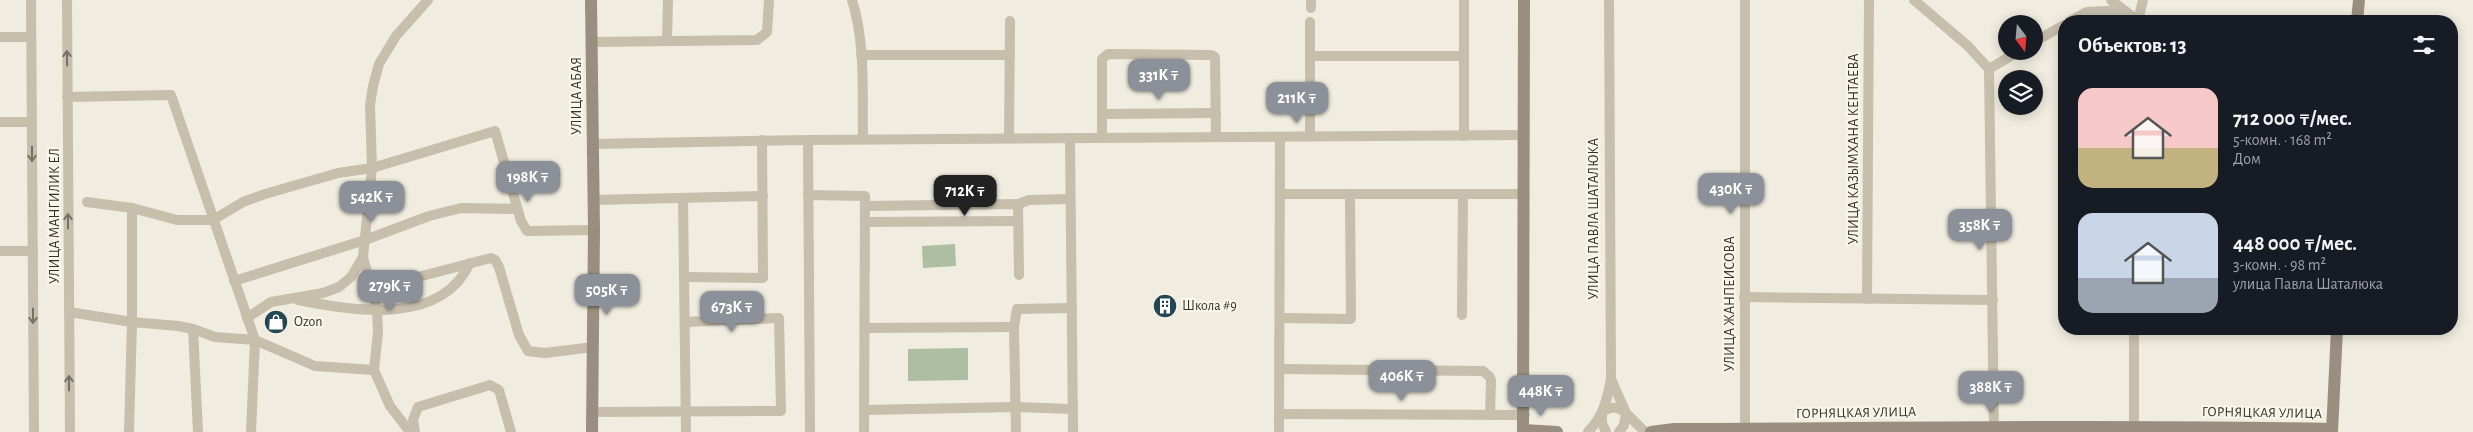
<!DOCTYPE html>
<html lang="ru">
<head>
<meta charset="utf-8">
<style>
  body { margin:0; font-family:"Alegreya Sans",sans-serif; background:#242831; color:#f1f3f6; height:100vh; display:flex; flex-direction:column; font-size:19px; white-space:nowrap }
  * { box-sizing:border-box; margin:0 }
  p { font-size:16px; color:#9ea1a6 }
  .icon { flex:none; width:28px; height:28px; fill:none; stroke:currentColor; stroke-width:2; stroke-linecap:round; stroke-linejoin:round }
  .map { position:relative; flex:1; overflow:hidden }
  .drawer { position:absolute; left:2058px; top:15px; width:400px; height:320px; display:flex; flex-direction:column; background:#171b24; border-radius:20px; box-shadow:0 2px 12px #0003 }
  .drawer>* { flex:none }
  .needle { width:32px; rotate:164deg }
  .fabs { position:absolute; left:1998px; top:15px; display:grid; gap:10px }
  .fabs a { display:grid; place-items:center; width:45px; height:45px; border-radius:50%; background:#171b24; box-shadow:0 2px 12px #0003; font-size:25px }
  .price { position:absolute; translate:-50% -42px; padding:0 11px; border-radius:10px; background:#8c9099; color:#fff; font-size:16px; line-height:32px; filter:drop-shadow(0 1px 2px #0008) }
  .price::after { content:''; position:absolute; left:50%; top:30px; width:15px; height:11px; margin-left:-8px; background:inherit; clip-path:polygon(0 0,100% 0,50% 100%) }
  .price.current { background:#222; color:#fff }
  ul { padding:0; list-style:none }
  li { display:flex; align-items:center; gap:15px; height:125px; padding:0 20px }
  li span { display:grid; place-items:center; flex:none; width:140px; height:100px; border-radius:15px; color:#555 }
  li>.icon { margin-inline-start:auto }
  span .icon { width:60px; height:60px; fill:#fffc; stroke-width:1 }
  li b { font-size:21px }
  h2 { display:flex; justify-content:space-between; align-items:center; height:60px; padding:0 20px; font-size:21px }
  .map>svg:first-child { display:block }
  .green { fill:#aebea1 }
  .lines { fill:none; stroke-linecap:round; stroke-linejoin:round }
  .street { stroke:#c7beac; stroke-width:10 }
  .secondary { stroke:#9a8f7e; stroke-width:12 }
  .oneway { stroke:#777064 }
  .labels { text-anchor:middle; dominant-baseline:central; stroke-width:4.5; stroke-linejoin:round; paint-order:stroke }
  .street-label { font-size:14px; fill:#36312a; stroke:#f8f5eb }
  .poi-label { font-size:14px; fill:#36312a; stroke:#f8f5eb; text-anchor:start }
</style>
</head>
<body>
<div class="map">
<svg width="2473" height="432" viewBox="0 0 2473 432">
  <rect width="100%" height="100%" fill="#f0ecdf"/>
  <g class="green">
    <polygon points="955,244 956,266 923,268 922,246"/>
    <polygon points="968,348 968,380 908,381 908,349"/>
  </g>
  <g class="lines">
    <g class="street">
      <polyline points="31,0 34,432"/>
      <polyline points="67,0 70,432"/>
      <path d="M852 0C866 44 862 94 863 139"/>
      <polyline points="1914,0 1968,46 1989,69 1994,432"/>
      <polyline points="2111,0 2138,21"/>
      <polyline points="1311,8 1311,0"/>
      <polyline points="2070,21 2087,12 2123,10"/>
      <polyline points="2138,21 2143,0"/>
      <polyline points="1310,22 1310,136"/>
      <polyline points="0,37 31,37"/>
      <polyline points="667,41 668,0"/>
      <polyline points="592,42 757,40 767,32 769,0"/>
      <polyline points="2034,42 2064,25"/>
      <polyline points="861,55 1010,55"/>
      <polyline points="1310,56 1464,56"/>
      <polyline points="1989,69 2019,51"/>
      <polyline points="67,97 171,95 255,340 315,366 374,370"/>
      <polyline points="1102,114 1216,113"/>
      <polyline points="0,122 32,122"/>
      <polyline points="1464,136 1464,0"/>
      <polyline points="1102,137 1102,59 1108,54 1211,55 1215,57 1216,137"/>
      <polyline points="1009,138 1010,21"/>
      <polyline points="1070,138 1073,432"/>
      <polyline points="808,140 810,432"/>
      <polyline points="593,144 808,140 1524,135"/>
      <polyline points="1280,194 1524,194"/>
      <polyline points="808,195 865,196 864,432"/>
      <polyline points="683,198 686,432"/>
      <polyline points="593,200 763,196"/>
      <polyline points="87,202 132,208 177,220 213,220 243,202 265,194 338,173 372,168 495,131 521,221 527,231 594,230"/>
      <polyline points="1018,204 1029,200 1070,199"/>
      <polyline points="866,206 1018,204 1019,275"/>
      <polyline points="132,208 132,322 178,326 193,329"/>
      <polyline points="866,222 1018,221"/>
      <polyline points="0,251 33,251"/>
      <polyline points="363,257 377,309 378,332 374,370 390,406 410,432"/>
      <polyline points="684,277 763,278 762,140"/>
      <polyline points="234,281 365,240 429,216 461,208 517,209"/>
      <polyline points="372,289 491,258 495,260 499,267 519,335 528,351 545,353 593,347"/>
      <polyline points="1744,297 1993,300"/>
      <polyline points="1867,299 1869,0"/>
      <path d="M298 300C355 311 441 326 470 263"/>
      <polyline points="69,312 132,322 129,432"/>
      <polyline points="1462,315 1463,194"/>
      <polyline points="247,318 271,302 323,293 339,287 351,277 363,257 372,168 370,105 373,86 379,64 396,36 428,0"/>
      <polyline points="1281,318 1351,319 1350,194"/>
      <polyline points="865,328 1014,327"/>
      <polyline points="2134,329 2134,427"/>
      <polyline points="1280,369 1483,371 1489,376 1491,380 1490,415"/>
      <polyline points="1611,379 1626,413 1645,432"/>
      <polyline points="865,410 1014,407 1072,409"/>
      <polyline points="592,412 781,411 779,318 685,322"/>
      <polyline points="1279,414 1525,415"/>
      <polyline points="1745,429 1745,0"/>
      <polyline points="198,432 193,329 215,337 255,340 251,432"/>
      <polyline points="415,432 413,420 418,407 490,385 499,390 511,432"/>
      <polyline points="1016,432 1014,327 1017,309 1072,308"/>
      <polyline points="1279,432 1280,137"/>
      <path d="M1588 432C1603 416 1607 401 1611 379L1609 0"/>
      <path d="M1606 432 1602 423V412C1612 406 1616 406 1626 413L1624 425 1619 432"/>
    </g>
    <g class="secondary">
      <polyline points="591,0 594,230 592,432"/>
      <polyline points="2357,21 2359,0"/>
      <polyline points="1523,430 1557,432"/>
      <polyline points="1523,432 1524,0"/>
      <path d="M1651 432 1674 429C1893 428 2112 425 2332 429"/>
      <polyline points="2332,432 2337,329"/>
    </g>
  </g>
  <defs><path id="oneway-shaft" d="M-6 0H5M1.5-3L5.5 0L1.5 3" fill="none" stroke-width="1.6" stroke-linecap="round" stroke-linejoin="round" transform="scale(1.25)"/></defs>
  <g class="oneway">
    <use href="#oneway-shaft" transform="translate(67 58) rotate(-91)"/>
    <use href="#oneway-shaft" transform="translate(32 154) rotate(90)"/>
    <use href="#oneway-shaft" transform="translate(68 221) rotate(-90)"/>
    <use href="#oneway-shaft" transform="translate(33 316) rotate(90)"/>
    <use href="#oneway-shaft" transform="translate(69 383) rotate(-90)"/>
  </g>
  <defs>
    <g id="building-disc" transform="scale(1.25)"><circle r="9.5" fill="#254653" stroke="#f8f5eb"/><path d="M-4-6H4V6H1V3H-1V6H-4ZM-2.5-4.3h1.7v1.8h-1.7ZM.8-4.3h1.7v1.8H.8ZM-2.5-1h1.7V.8h-1.7ZM.8-1h1.7V.8H.8Z" fill="#fff"/></g>
    <g id="shop-disc" transform="scale(1.25)"><circle r="9.5" fill="#254653" stroke="#f8f5eb"/><path d="M-5-2.5h2.3a2.7 3.5 0 0 1 5.4 0H5L5.5 6h-11ZM-1.5-2.5h3a1.5 2.3 0 0 0-3 0Z" fill="#fff"/></g>
  </defs>
  <g fill-rule="evenodd">
    <use href="#building-disc" x="1165" y="306"/>
    <use href="#shop-disc" x="276" y="322"/>
  </g>
  <g class="labels">
    <g class="street-label">
      <text transform="translate(577 96) rotate(-90)">УЛИЦА АБАЯ</text>
      <text transform="translate(1854 149) rotate(-90)">УЛИЦА КАЗЫМХАНА КЕНТАЕВА</text>
      <text transform="translate(55 216) rotate(-90)">УЛИЦА МАНГИЛИК ЕЛ</text>
      <text transform="translate(1594 219) rotate(-90)">УЛИЦА ПАВЛА ШАТАЛЮКА</text>
      <text transform="translate(1730 304) rotate(-90)">УЛИЦА ЖАНПЕИСОВА</text>
      <text transform="translate(1856 413) rotate(-1)">ГОРНЯЦКАЯ УЛИЦА</text>
      <text transform="translate(2262 413) rotate(1)">ГОРНЯЦКАЯ УЛИЦА</text>
    </g>
    <g class="poi-label">
      <text x="1182" y="306">Школа #9</text>
      <text x="294" y="322">Ozon</text>
    </g>
  </g>
</svg>
<div class="fabs">
<a><svg class="needle" viewBox="-14 -14 28 28"><path d="M0-13l5 13h-10z" fill="#e53935"/><path d="M0 13l5-13h-10z" fill="#9ea1a6"/></svg></a>
<a><svg class="icon" aria-label="layers" viewBox="0 0 24 24"><path d="M12 4l9 5-9 5-9-5zM3 14l9 5 9-5"/></svg></a>
</div>
<b class="price" style="left:1159px;top:101px">331K ₸</b>
<b class="price" style="left:1297px;top:124px">211K ₸</b>
<b class="price" style="left:528px;top:203px">198K ₸</b>
<b class="price" style="left:1731px;top:215px">430K ₸</b>
<b class="price current" style="left:965px;top:217px">712K ₸</b>
<b class="price" style="left:372px;top:223px">542K ₸</b>
<b class="price" style="left:1980px;top:251px">358K ₸</b>
<b class="price" style="left:390px;top:312px">279K ₸</b>
<b class="price" style="left:607px;top:316px">505K ₸</b>
<b class="price" style="left:732px;top:333px">673K ₸</b>
<b class="price" style="left:1402px;top:402px">406K ₸</b>
<b class="price" style="left:1991px;top:413px">388K ₸</b>
<b class="price" style="left:1541px;top:417px">448K ₸</b>
<section class="drawer">
<h2>Объектов: 13<svg class="icon" aria-label="filters" viewBox="0 0 24 24"><path d="M4 7h16M4 17h16"/><circle cx="9" cy="7" r="2"/><circle cx="15" cy="17" r="2"/></svg></h2>
<ul>
<li><span style="background:linear-gradient(#f6c9c9 60%,#c2b280 0)"><svg class="icon" aria-label="home" viewBox="0 0 24 24"><path d="M3 11l9-7 9 7M6 9v11h12V9"/></svg></span><div><b>712 000 ₸/мес.</b><p>5-комн. · 168 m²</p><p>Дом</p></div></li>
<li><span style="background:linear-gradient(#c9d6e8 65%,#9aa5b1 0)"><svg class="icon" aria-label="home" viewBox="0 0 24 24"><path d="M3 11l9-7 9 7M6 9v11h12V9"/></svg></span><div><b>448 000 ₸/мес.</b><p>3-комн. · 98 m²</p><p>улица Павла Шаталюка</p></div></li>
</ul>
</section>
</div>
</body>
</html>
